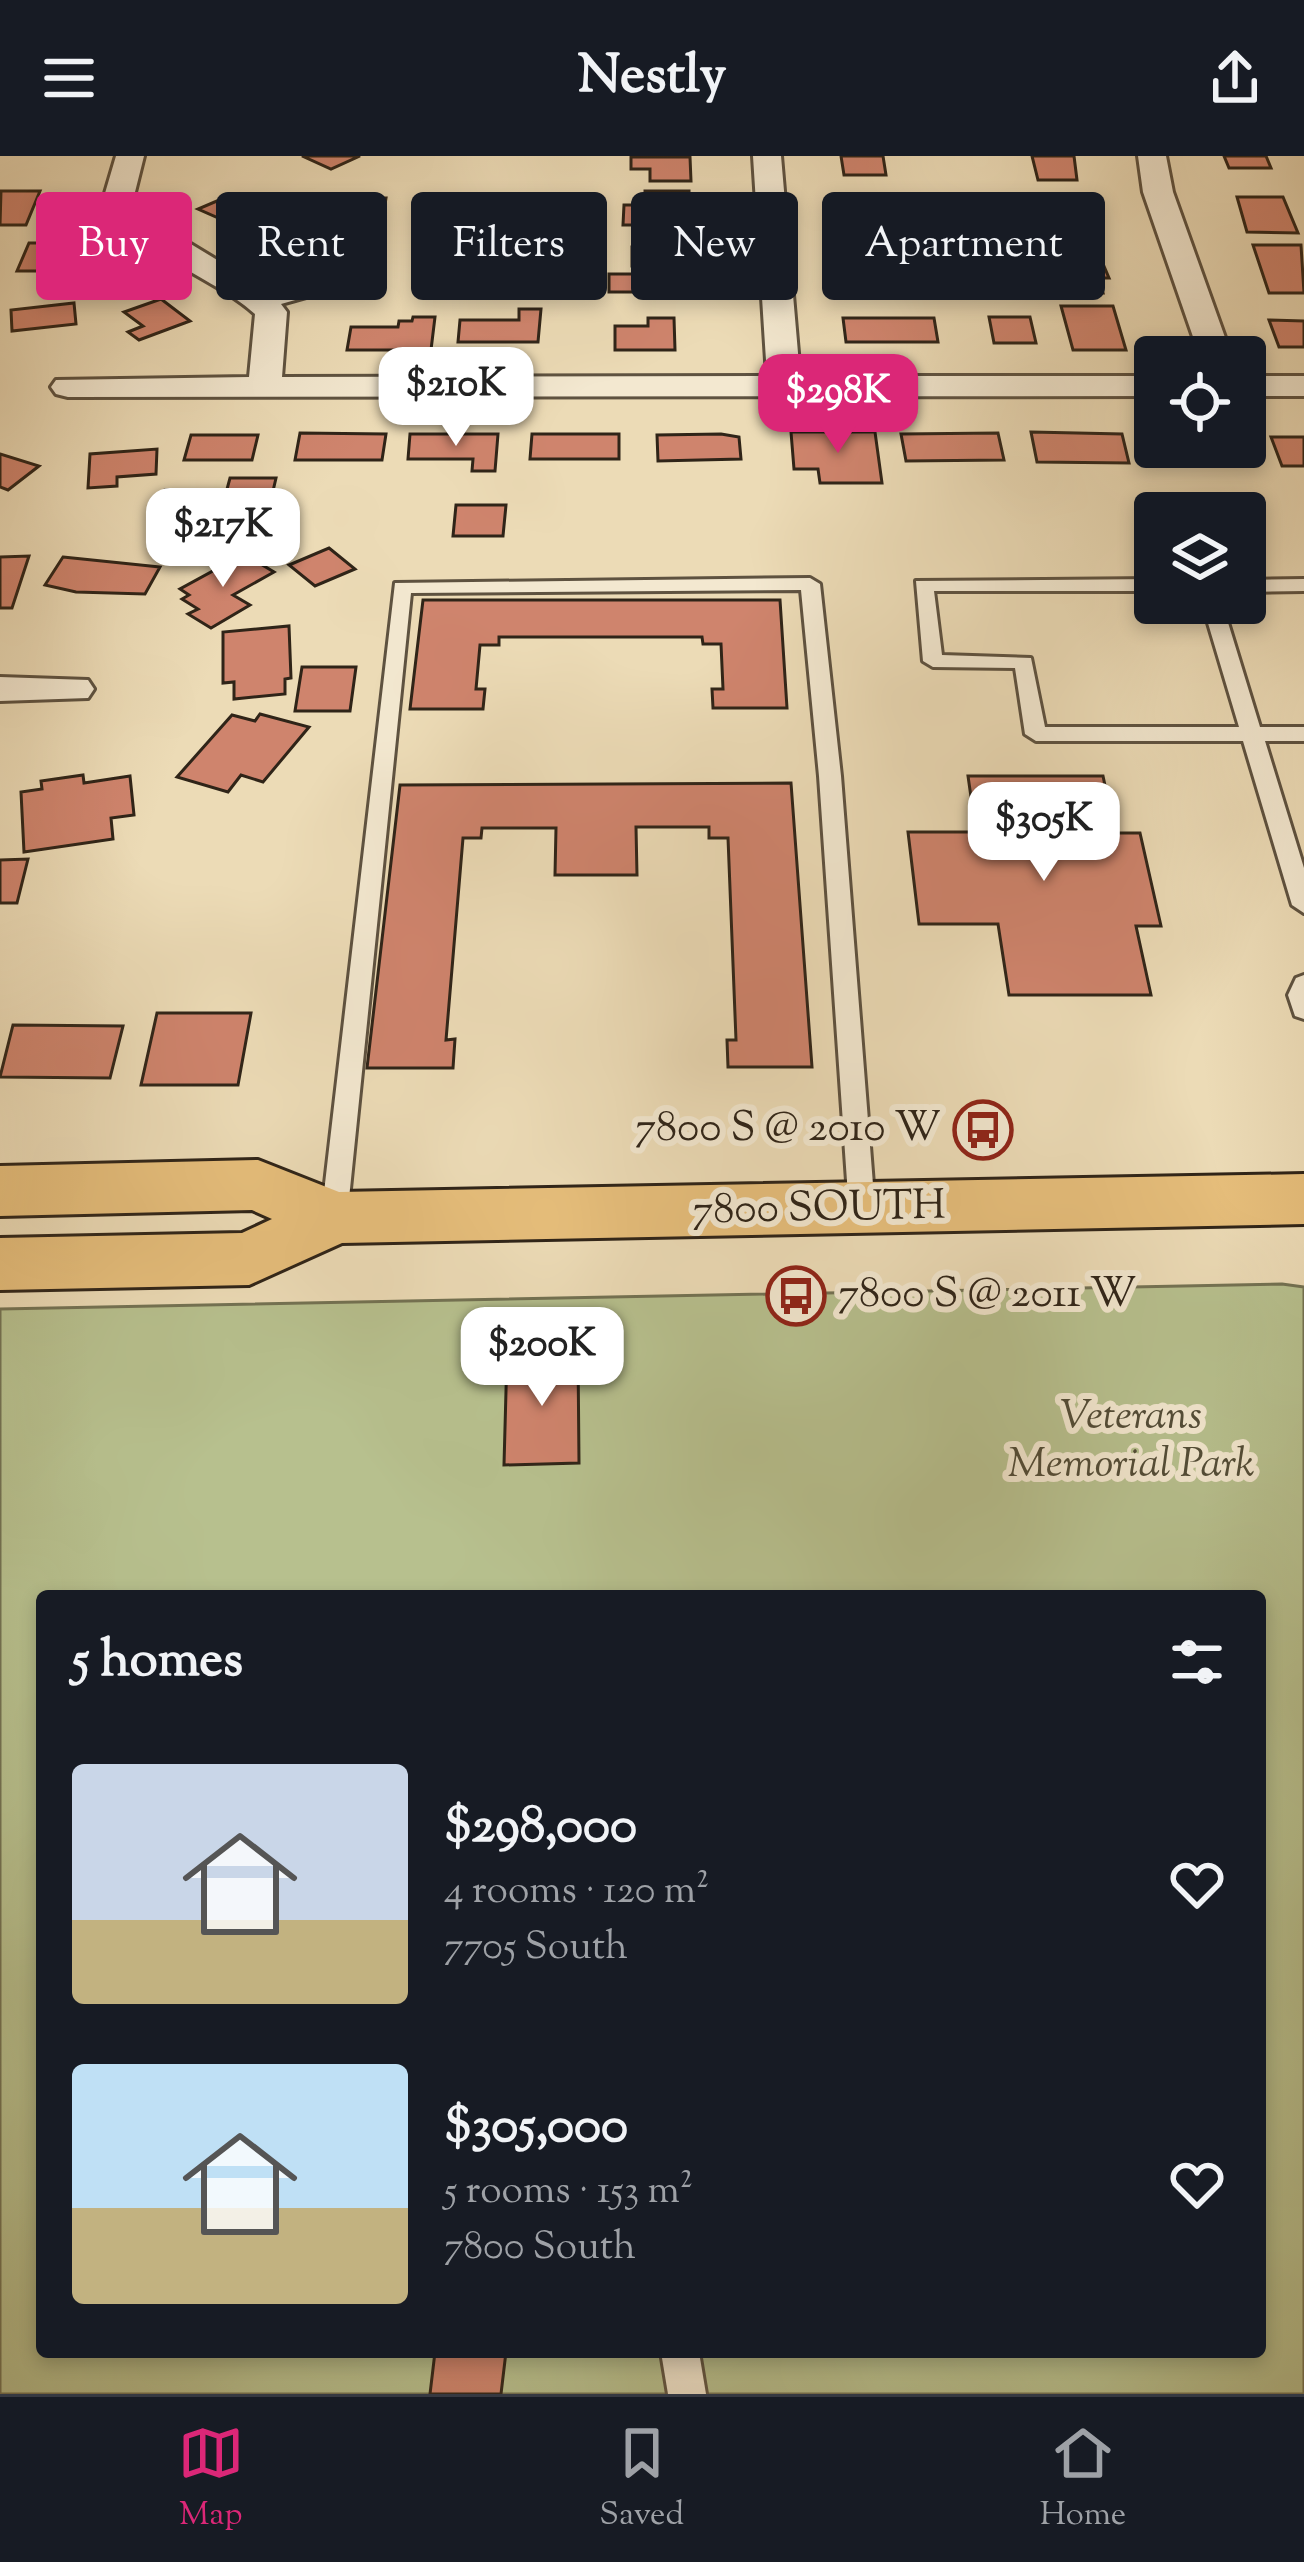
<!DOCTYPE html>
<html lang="en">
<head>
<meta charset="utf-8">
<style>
  body { margin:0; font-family:"Sorts Mill Goudy",serif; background:#242831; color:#f1f3f6; height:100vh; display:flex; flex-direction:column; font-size:45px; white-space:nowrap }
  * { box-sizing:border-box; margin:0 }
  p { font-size:39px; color:#9ea1a6 }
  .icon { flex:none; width:66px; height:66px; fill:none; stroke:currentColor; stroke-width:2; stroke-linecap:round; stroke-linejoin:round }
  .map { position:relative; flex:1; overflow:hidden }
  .sheet { position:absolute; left:36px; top:1434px; width:1230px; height:768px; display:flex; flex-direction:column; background:#171b24; border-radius:12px; box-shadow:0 6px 18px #0003 }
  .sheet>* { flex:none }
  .hud { position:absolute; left:36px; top:36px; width:1233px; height:108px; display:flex; gap:24px }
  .buttons { position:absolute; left:1134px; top:180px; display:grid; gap:24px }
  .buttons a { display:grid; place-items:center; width:132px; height:132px; border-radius:12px; background:#171b24; box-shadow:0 6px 18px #0003; font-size:60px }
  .price { position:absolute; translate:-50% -102px; padding:0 27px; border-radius:24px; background:#fff; color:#222; font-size:39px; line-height:78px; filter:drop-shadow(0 3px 6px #0008) }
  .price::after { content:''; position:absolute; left:50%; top:72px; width:36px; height:27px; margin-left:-18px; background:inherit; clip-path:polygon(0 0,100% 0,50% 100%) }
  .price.selected { background:#db2777; color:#fff }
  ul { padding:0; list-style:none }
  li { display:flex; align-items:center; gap:36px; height:300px; padding:0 36px }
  li span { display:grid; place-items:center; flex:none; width:336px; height:240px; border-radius:12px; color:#555 }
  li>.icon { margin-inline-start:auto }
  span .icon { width:144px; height:144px; fill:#fffc; stroke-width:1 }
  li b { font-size:51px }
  h2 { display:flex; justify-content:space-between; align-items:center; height:144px; padding:0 36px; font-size:51px }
  .pill { padding:0 42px; border-radius:12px; background:#171b24; box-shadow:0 6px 18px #0003; font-size:42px; line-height:108px }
  .pill.selected { background:#db2777; color:#fff }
  header { display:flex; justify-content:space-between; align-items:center; height:156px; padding:0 36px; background:#171b24; font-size:54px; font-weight:700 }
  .dock { display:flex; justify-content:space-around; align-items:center; height:168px; border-top:3px solid #363941; background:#171b24; font-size:33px; color:#9ea1a6 }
  .dock a { display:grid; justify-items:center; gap:6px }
  .dock .selected { color:#db2777 }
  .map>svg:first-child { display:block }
  .green { fill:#b7c08e; stroke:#737253; stroke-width:3; fill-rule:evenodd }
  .building { fill:#cf846d; stroke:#2f2418; stroke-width:3 }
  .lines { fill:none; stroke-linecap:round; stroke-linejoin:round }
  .service-casing { stroke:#5e5240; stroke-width:6 }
  .minor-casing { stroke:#5e5240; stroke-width:6 }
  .primary-casing { stroke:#2f2418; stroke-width:6 }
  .service { fill:#f3e8d0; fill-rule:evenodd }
  .minor { fill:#f3e8d0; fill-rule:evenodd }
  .primary { fill:#e6be7b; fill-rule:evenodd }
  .labels { text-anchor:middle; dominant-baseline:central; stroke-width:12; stroke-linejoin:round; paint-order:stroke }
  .poi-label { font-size:42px; fill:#2f2418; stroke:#f3e8d0; text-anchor:end }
  .street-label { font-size:42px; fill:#2f2418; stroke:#f3e8d0 }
  .park-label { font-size:42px; font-style:italic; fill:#514b36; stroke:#f3e8d0 }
</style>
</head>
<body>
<header><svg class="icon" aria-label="menu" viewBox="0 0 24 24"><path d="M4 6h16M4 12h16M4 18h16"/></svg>Nestly<svg class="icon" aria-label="share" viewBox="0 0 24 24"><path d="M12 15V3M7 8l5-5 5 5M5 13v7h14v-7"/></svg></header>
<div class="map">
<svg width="1304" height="2238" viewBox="0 0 1304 2238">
  <rect width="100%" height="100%" fill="#ecdbb6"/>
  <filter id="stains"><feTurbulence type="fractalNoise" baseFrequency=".00167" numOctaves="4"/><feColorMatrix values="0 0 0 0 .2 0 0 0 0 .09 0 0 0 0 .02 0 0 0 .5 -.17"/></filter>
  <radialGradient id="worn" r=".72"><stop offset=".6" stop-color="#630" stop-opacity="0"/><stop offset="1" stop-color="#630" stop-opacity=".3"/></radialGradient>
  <path class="green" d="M1282 1128 1304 1131V2238H0V1153ZM42 1440H1260V2196H42Z"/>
  <g class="building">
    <polygon points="302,0 360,0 331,13"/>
    <polygon points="841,0 883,0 886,19 844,19"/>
    <polygon points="1032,0 1074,0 1077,24 1038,24"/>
    <polygon points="1224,0 1266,0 1271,12 1229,12"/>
    <polygon points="631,1 690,1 691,25 650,25 650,13 631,13"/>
    <polygon points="1,35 40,35 26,69 0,69"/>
    <polygon points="645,35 689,35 689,69 623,69 624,49 645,49"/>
    <polygon points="231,39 265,57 289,66 257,79 198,53"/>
    <polygon points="1032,41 1079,41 1091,68 1039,68"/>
    <polygon points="1237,41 1283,41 1298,77 1247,76"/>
    <polygon points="386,42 383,61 310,61 313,43"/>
    <polygon points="469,43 502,52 480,68 493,72 474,87 458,82 468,75 437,65"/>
    <polygon points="887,51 892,78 844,78 840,52"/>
    <polygon points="29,87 70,87 59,115 17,115"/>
    <polygon points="893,89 893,95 910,99 915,126 851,126 846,90"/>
    <polygon points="1050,89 1095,89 1109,122 1098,122 1103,137 1064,137"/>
    <polygon points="1253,89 1301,89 1304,137 1269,137"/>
    <polygon points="632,91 686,91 692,136 609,136 609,118 644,118 644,110 632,110"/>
    <polygon points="474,97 516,97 512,137 469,137"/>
    <polygon points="161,143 190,165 139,184 128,176 143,170 124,156"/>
    <polygon points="74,147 76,168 12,175 11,154"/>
    <polygon points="1061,150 1113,150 1126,194 1073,194"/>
    <polygon points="519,153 541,153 538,186 458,186 460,164 519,164"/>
    <polygon points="413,161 435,161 431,194 347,194 351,171 398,171 399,165 412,165"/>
    <polygon points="989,161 1030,161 1036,187 994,187"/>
    <polygon points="648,162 674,162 675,194 615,194 615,170 648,170"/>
    <polygon points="843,162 934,162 938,186 846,186"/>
    <polygon points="1269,164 1304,165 1304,191 1279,191"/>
    <polygon points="791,276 875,276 882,327 820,327 818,313 794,313"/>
    <polygon points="1031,276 1122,278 1129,307 1037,306"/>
    <polygon points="300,277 386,278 382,304 295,304"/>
    <polygon points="998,277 1004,304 906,305 901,278"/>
    <polygon points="1149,277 1155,277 1155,291 1245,291 1246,277 1256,304 1157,304"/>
    <polygon points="410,278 498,278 495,315 472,315 473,303 408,303"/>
    <polygon points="532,278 619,278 619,303 530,303"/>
    <polygon points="721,278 739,281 741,303 658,305 657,279"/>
    <polygon points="191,279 258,279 252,304 184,304"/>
    <polygon points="1271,281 1304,281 1304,310 1282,310"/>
    <polygon points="157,293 156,318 117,321 117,330 88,332 90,298"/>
    <polygon points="0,298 39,310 8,334 0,331"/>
    <polygon points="230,322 276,322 270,348 223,348"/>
    <polygon points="165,334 187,334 184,349 161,349"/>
    <polygon points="456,349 506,349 503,380 453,380"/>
    <polygon points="329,392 355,413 315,430 289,409"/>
    <polygon points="244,398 274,416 233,439 250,449 211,472 188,458 198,453 182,443 189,439 180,433"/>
    <polygon points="29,400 12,452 0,452 0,401"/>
    <polygon points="63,401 160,411 145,438 76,436 45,429"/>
    <polygon points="423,444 780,444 787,552 713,552 712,533 723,533 721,488 703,488 702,481 499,481 499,489 480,489 476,533 485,533 483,553 410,553"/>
    <polygon points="289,470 291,522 285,523 285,538 234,543 234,526 223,527 223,476"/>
    <polygon points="302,511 356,511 350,555 295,555"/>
    <polygon points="260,558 309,571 263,626 241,619 228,636 177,621 232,559 255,565"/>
    <polygon points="83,619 84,627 130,620 134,659 111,662 113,683 24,696 21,636 42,633 41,625"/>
    <polygon points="968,620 1103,620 1115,677 1140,677 1161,770 1136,770 1151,839 1009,839 998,768 919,768 908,676 976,676"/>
    <polygon points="791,627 812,911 728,911 727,884 736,884 728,682 709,682 709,671 636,671 637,719 555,719 556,672 482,672 481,682 463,682 446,884 455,883 453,912 367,912 400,629"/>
    <polygon points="28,703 17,747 0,747 0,704"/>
    <polygon points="157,857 251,857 238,929 141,929"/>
    <polygon points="13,869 123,870 110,922 0,921"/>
    <polygon points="578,1197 579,1307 504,1309 507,1198"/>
    <polygon points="435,2196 506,2196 501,2238 430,2238"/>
  </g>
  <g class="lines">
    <g class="service-casing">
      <g id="service">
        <polygon points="810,422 820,428 841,620 875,1054 871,1061 862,1064 849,1054 819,620 801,434 411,437 347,1062 343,1069 325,1069 321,1062 395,427"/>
        <polygon points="1155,423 1155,435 934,435 942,499 1031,502 1045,571 1239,571 1202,447 1222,447 1260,571 1304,571 1304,585 1265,585 1304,712 1304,757 1292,749 1243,585 1036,585 1025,578 1015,512 933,511 923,505 916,425"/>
        <polygon points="1304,423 1304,435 1245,436 1245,424"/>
        <polygon points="1304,819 1304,863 1295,860 1288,839 1296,822"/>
        <polygon points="661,2196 699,2196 706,2238 668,2238"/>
      </g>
    </g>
    <g class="minor-casing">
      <g id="minor">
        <path d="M116 0H144L133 44 138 56 265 133 359 107 370 109 374 116 370 123 281 148 287 156 282 221 767 220 753 0H781L800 220H1155V240L68 241 56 238 51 231 56 224 249 221 255 158C215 121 122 91 103 44Z"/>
        <polygon points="1138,0 1166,0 1173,36 1232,201 1200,201 1143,36"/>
        <rect x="1245" y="220" width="59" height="20"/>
        <polygon points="0,521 88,524 94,533 88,542 0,545"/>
      </g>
    </g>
    <g class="primary-casing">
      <polygon id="primary" points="258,1004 339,1036 1304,1018 1304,1068 342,1087 249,1129 0,1134 0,1082 242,1077 272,1063 252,1054 0,1060 0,1010"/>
    </g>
    <use href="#service" class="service"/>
    <use href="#minor" class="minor"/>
    <use href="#primary" class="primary"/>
  </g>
  <defs>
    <g id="bus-ring" transform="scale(3)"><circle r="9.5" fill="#f3e8d0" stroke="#8f2418" stroke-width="1.5"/><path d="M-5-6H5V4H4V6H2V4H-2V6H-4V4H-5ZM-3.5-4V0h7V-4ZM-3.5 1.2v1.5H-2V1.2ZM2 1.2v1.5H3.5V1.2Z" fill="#8f2418"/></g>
  </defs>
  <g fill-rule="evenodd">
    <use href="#bus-ring" x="983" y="974"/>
    <use href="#bus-ring" x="796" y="1140"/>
  </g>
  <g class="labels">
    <g class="poi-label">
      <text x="941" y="974">7800 S @ 2010 W</text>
      <text x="838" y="1140" text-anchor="start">7800 S @ 2011 W</text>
    </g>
    <g class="street-label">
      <text transform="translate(819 1054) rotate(-1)">7800 SOUTH</text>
    </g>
    <g class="park-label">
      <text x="1131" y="1262">Veterans<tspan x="1131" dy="48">Memorial Park</tspan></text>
    </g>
  </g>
  <rect width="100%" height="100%" filter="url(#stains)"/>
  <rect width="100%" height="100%" fill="url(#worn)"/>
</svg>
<div class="buttons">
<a><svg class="icon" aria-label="locate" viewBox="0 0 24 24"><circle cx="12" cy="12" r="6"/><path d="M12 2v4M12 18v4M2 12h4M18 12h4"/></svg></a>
<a><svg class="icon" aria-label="layers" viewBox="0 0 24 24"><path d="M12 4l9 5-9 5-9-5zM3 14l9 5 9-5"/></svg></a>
</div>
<b class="price" style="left:456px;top:293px">$210K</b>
<b class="price selected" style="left:838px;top:300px">$298K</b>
<b class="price" style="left:223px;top:434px">$217K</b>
<b class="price" style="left:1044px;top:728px">$305K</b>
<b class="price" style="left:542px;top:1253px">$200K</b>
<div class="hud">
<a class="pill selected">Buy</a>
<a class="pill">Rent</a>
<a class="pill">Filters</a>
<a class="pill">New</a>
<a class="pill">Apartment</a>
</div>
<section class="sheet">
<h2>5 homes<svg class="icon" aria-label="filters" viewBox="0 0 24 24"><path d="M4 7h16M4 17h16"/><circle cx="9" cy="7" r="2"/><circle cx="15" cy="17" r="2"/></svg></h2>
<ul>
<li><span style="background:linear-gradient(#c9d6e8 65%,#c2b280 0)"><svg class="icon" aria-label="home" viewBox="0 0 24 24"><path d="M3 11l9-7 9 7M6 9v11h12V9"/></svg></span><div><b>$298,000</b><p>4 rooms · 120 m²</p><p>7705 South</p></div><svg class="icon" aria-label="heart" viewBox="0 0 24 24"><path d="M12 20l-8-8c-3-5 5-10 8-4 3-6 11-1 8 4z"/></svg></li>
<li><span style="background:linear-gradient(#bfe0f5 60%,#c2b280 0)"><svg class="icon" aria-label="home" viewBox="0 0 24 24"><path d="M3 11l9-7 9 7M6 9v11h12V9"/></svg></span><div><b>$305,000</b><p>5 rooms · 153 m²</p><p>7800 South</p></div><svg class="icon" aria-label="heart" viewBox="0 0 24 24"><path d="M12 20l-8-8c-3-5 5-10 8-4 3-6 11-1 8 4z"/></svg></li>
</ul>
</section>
</div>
<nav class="dock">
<a class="selected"><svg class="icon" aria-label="map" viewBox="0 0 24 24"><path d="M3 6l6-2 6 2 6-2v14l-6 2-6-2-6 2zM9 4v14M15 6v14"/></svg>Map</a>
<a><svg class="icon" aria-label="saved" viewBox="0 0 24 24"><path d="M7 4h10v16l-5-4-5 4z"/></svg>Saved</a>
<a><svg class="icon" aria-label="home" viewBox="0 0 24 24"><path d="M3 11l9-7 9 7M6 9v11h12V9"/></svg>Home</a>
</nav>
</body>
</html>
